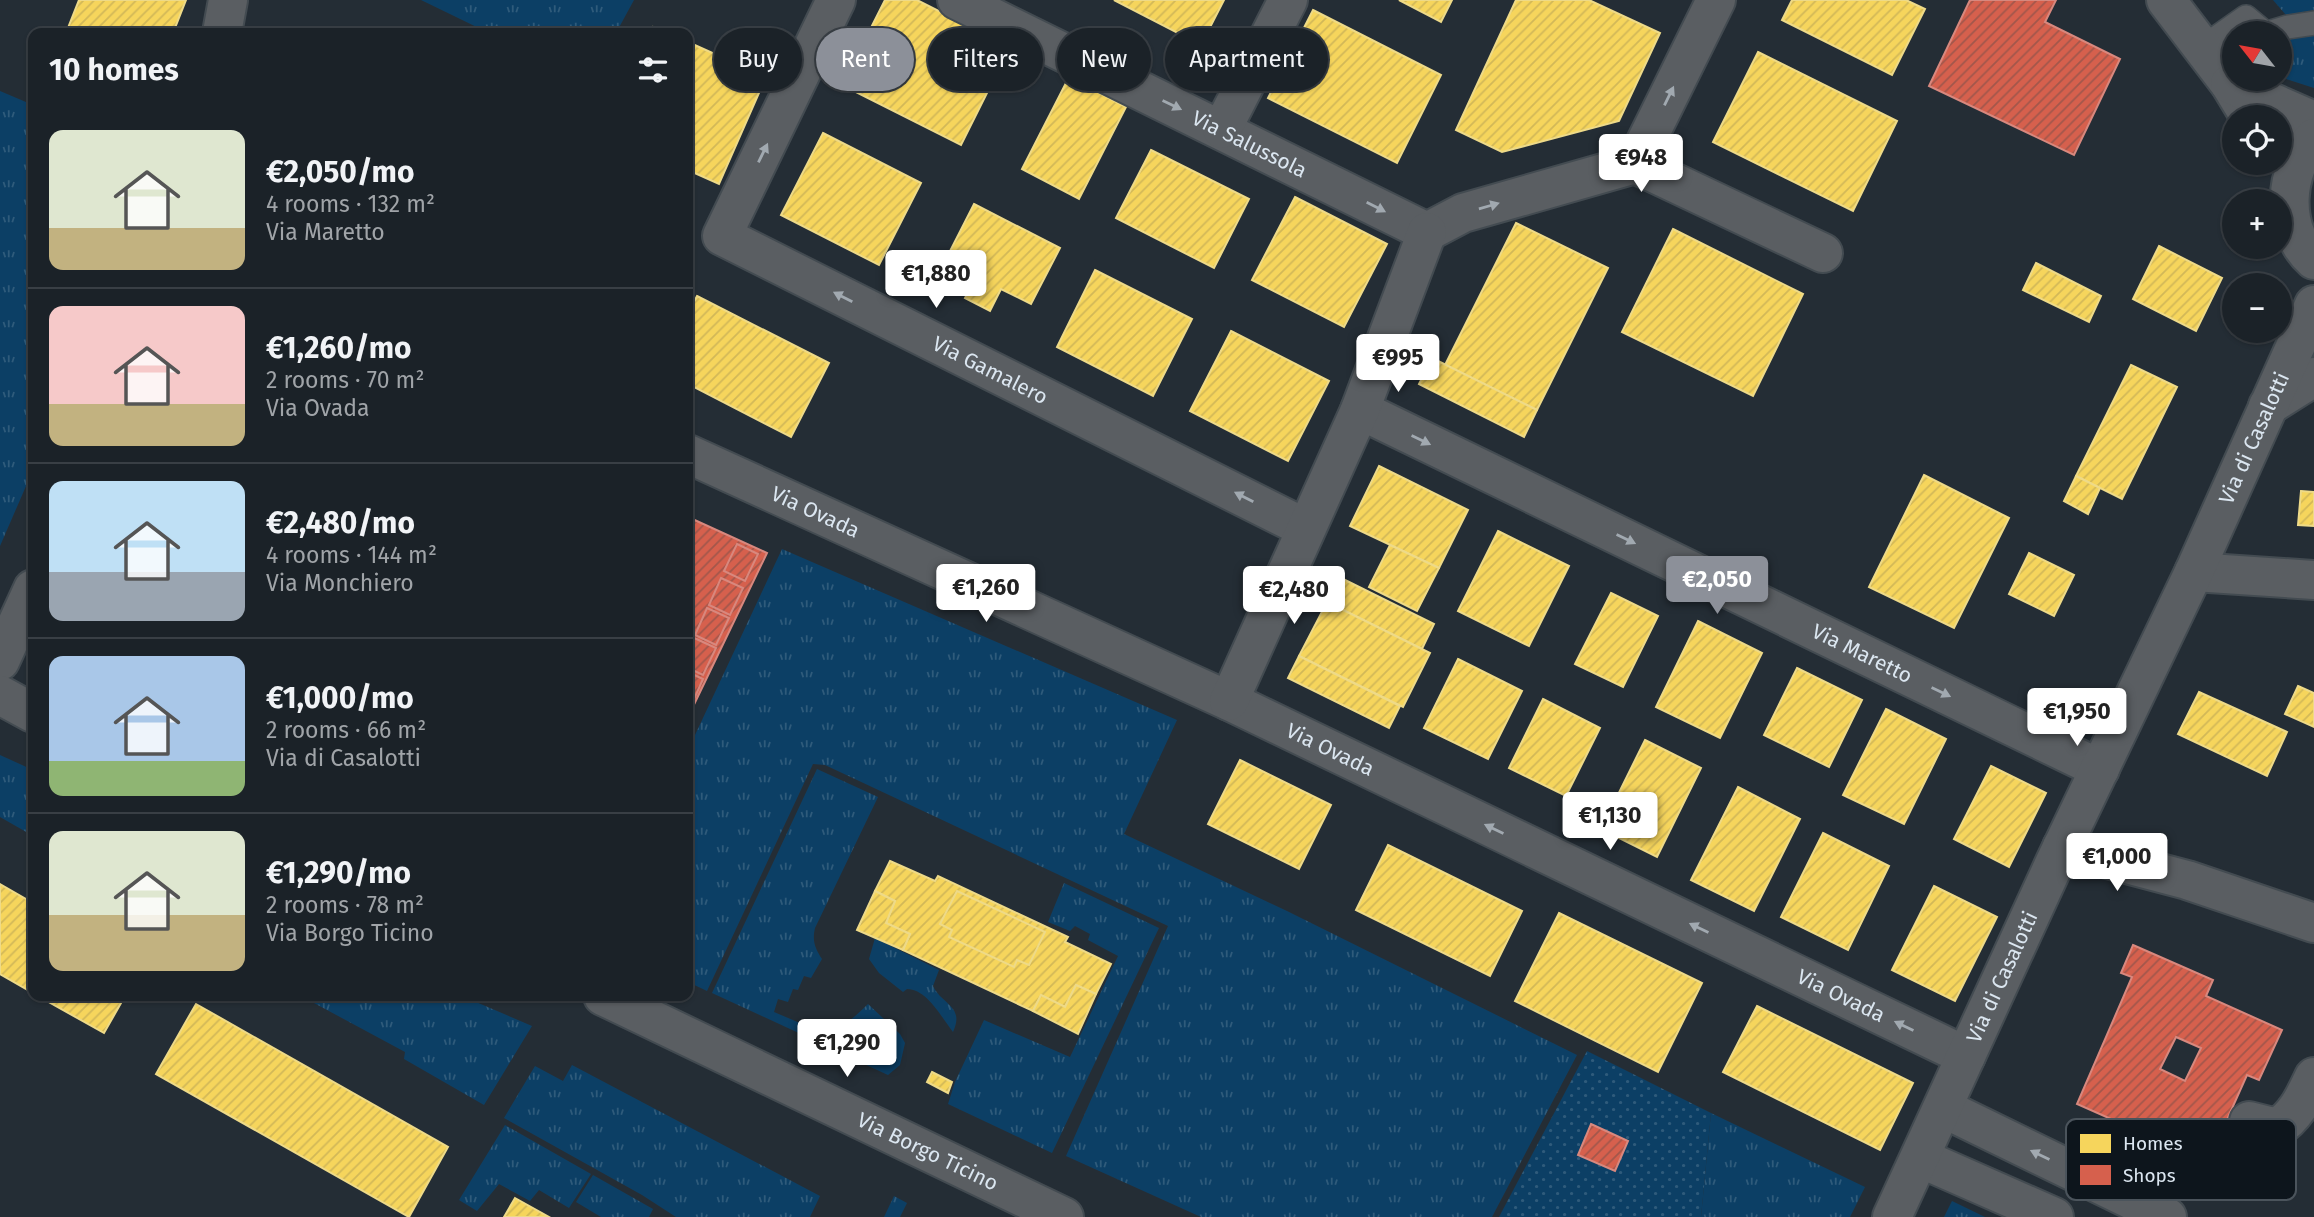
<!DOCTYPE html>
<html lang="en">
<head>
<meta charset="utf-8">
<style>
  body { margin:0; font-family:"Fira Sans",sans-serif; background:#242a30; color:#f1f3f6; height:100vh; display:flex; flex-direction:column; font-size:26px; white-space:nowrap }
  * { box-sizing:border-box; margin:0 }
  p { font-size:23px; color:#a0a4a8 }
  .icon { flex:none; width:38px; height:38px; fill:none; stroke:currentColor; stroke-width:2; stroke-linecap:round; stroke-linejoin:round }
  .map { position:relative; flex:1; overflow:hidden }
  .sheet { position:absolute; left:28px; top:28px; width:665px; height:973px; display:flex; flex-direction:column; background:#1b2228; border-radius:14px; box-shadow:0 2px 5px #0004,0 0 0 2px #393f45 }
  .sheet>* { flex:none }
  .banner { position:absolute; left:714px; top:28px; width:665px; height:63px; display:flex; gap:14px }
  .needle { width:46px; rotate:301deg }
  .controls { position:absolute; left:2222px; top:21px; display:grid; gap:14px }
  .controls a { display:grid; place-items:center; width:70px; height:70px; border-radius:50%; background:#1b2228; box-shadow:0 2px 5px #0004,0 0 0 2px #393f45; font-size:35px }
  .price { position:absolute; translate:-50% -60px; padding:0 16px; border-radius:7px; background:#fff; color:#222; font-size:23px; line-height:46px; filter:drop-shadow(0 2px 4px #0008) }
  .price::after { content:''; position:absolute; left:50%; top:42px; width:21px; height:16px; margin-left:-10px; background:inherit; clip-path:polygon(0 0,100% 0,50% 100%) }
  .price.on { background:#8c9099; color:#fff }
  ul { padding:0; list-style:none }
  li { display:flex; align-items:center; gap:21px; height:175px; padding:0 21px }
  li+li { border-top:2px solid #393f45 }
  li span { display:grid; place-items:center; flex:none; width:196px; height:140px; border-radius:14px; color:#555 }
  li>.icon { margin-inline-start:auto }
  span .icon { width:84px; height:84px; fill:#fffc; stroke-width:1 }
  li b { font-size:30px }
  h2 { display:flex; justify-content:space-between; align-items:center; height:84px; padding:0 21px; font-size:30px }
  .tag { padding:0 24px; border-radius:32px; background:#1b2228; box-shadow:0 2px 5px #0004,0 0 0 2px #393f45; font-size:24px; line-height:63px }
  .tag.on { background:#8c9099; color:#fff }
  .map>svg:first-child { display:block }
  .grass { fill:url(#grass-tufts) }
  .park { fill:url(#park-dots) }
  .homes { fill:url(#homes-hatch); stroke:#eeda88; stroke-width:2 }
  .shops { fill:url(#shops-hatch); stroke:#d8887e; stroke-width:2; fill-rule:evenodd }
  .lines { fill:none; stroke-linecap:round; stroke-linejoin:round }
  .service-casing { stroke:#434b51; stroke-width:26 }
  .minor-casing { stroke:#434b51; stroke-width:42 }
  .tertiary-casing { stroke:#434b51; stroke-width:42 }
  .service { stroke:#5a5e62; stroke-width:23 }
  .minor { stroke:#5a5e62; stroke-width:38 }
  .tertiary { stroke:#5a5e62; stroke-width:38 }
  .oneway { fill:#a1a9b0 }
  .labels { text-anchor:middle; dominant-baseline:central; stroke-width:7; stroke-linejoin:round; paint-order:stroke }
  .street-label { font-size:21px; fill:#dbe6f0; stroke:#0d151c }
  .key { fill:#0d151c; stroke:#4b545c; stroke-width:2 }
  .key-label { font-size:19px; fill:#dbe6f0 }
</style>
</head>
<body>
<div class="map">
<svg width="2314" height="1217" viewBox="0 0 2314 1217">
  <defs>
    <pattern id="grass-tufts" width="24" height="20" patternUnits="userSpaceOnUse" patternTransform="scale(1.75)"><rect width="24" height="20" fill="#0c3f65"/><path d="M3 7l-1-3M5 7V3M7 7l1-3M15 17l-1-3M17 17v-4M19 17l1-3" fill="none" stroke="#2f5b7b"/></pattern>
    <pattern id="park-dots" width="8" height="8" patternUnits="userSpaceOnUse" patternTransform="scale(1.75)"><rect width="8" height="8" fill="#0c3f65"/><path d="M2 2h.1M6 6h.1" fill="none" stroke="#2f5b7b" stroke-width="1.8" stroke-linecap="round"/></pattern>
    <pattern id="homes-hatch" width="6" height="6" patternUnits="userSpaceOnUse" patternTransform="scale(1.75)"><rect width="6" height="6" fill="#f6d55c"/><path d="M-1 1l2-2M0 6l6-6M5 7l2-2" fill="none" stroke="#d2b858"/></pattern>
    <pattern id="shops-hatch" width="6" height="6" patternUnits="userSpaceOnUse" patternTransform="scale(1.75)"><rect width="6" height="6" fill="#d6604d"/><path d="M-1 1l2-2M0 6l6-6M5 7l2-2" fill="none" stroke="#a2574b"/></pattern>
  </defs>
  <rect width="100%" height="100%" fill="#242d35"/>
  <g class="grass">
    <polygon points="421,0 634,0 616,33 489,33"/>
    <polygon points="2273,0 2314,0 2314,10 2286,15"/>
    <polygon points="2314,33 2314,88 2280,77 2280,54 2289,47 2283,38"/>
    <polygon points="0,91 33,105 33,470 0,546"/>
    <polygon points="782,549 1177,720 1124,834 1287,911 1577,1055 1492,1217 1201,1217 1066,1156 1168,926 825,765 813,764 707,991 688,982 688,750"/>
    <polygon points="0,755 33,770 33,823 28,833 0,817"/>
    <path d="M817 769 878 797 815 928C812 941 815 948 822 959L811 978 804 976 798 990 793 989 788 1002 778 999 774 1012 807 1026 803 1035 712 993Z"/>
    <polygon points="1064,883 1159,928 1052,1153 948,1104 955,1082 984,1020 1070,1057 1118,956 1088,940 1090,934 1075,926 1070,931 1048,922"/>
    <path d="M875 938 939 970 933 986C942 1005 965 1006 953 1032 942 1018 927 989 907 989L903 992 879 973 869 959Z"/>
    <polygon points="301,996 462,996 532,1026 484,1105 404,1059 405,1052"/>
    <path d="M868 1004 900 1034 905 1043 900 1065 888 1075 814 1041 818 1033C839 1031 853 1019 868 1004Z"/>
    <polygon points="572,1065 820,1196 810,1217 676,1217 642,1195 504,1118 535,1066 563,1081"/>
    <polygon points="1711,1113 1865,1187 1850,1217 1701,1217"/>
    <polygon points="505,1125 591,1174 569,1208 539,1190 530,1201 499,1184 477,1211 459,1200"/>
    <polygon points="593,1175 653,1209 649,1217 601,1217 576,1202"/>
    <polygon points="894,1196 907,1203 900,1217 884,1217"/>
    <polygon points="1952,1201 1985,1217 1944,1217"/>
  </g>
  <polygon class="park" points="1587,1051 1711,1113 1701,1217 1499,1217"/>
  <g class="homes">
    <polygon points="79,0 186,0 173,33 66,33"/>
    <polygon points="885,0 917,0 1010,47 961,145 842,85"/>
    <polygon points="1114,0 1224,0 1201,45"/>
    <polygon points="1399,0 1452,0 1441,22"/>
    <polygon points="1516,0 1589,0 1660,33 1619,121 1502,152 1456,130"/>
    <polygon points="1792,0 1906,0 1925,9 1892,75 1782,20"/>
    <polygon points="1313,10 1441,75 1397,163 1268,98"/>
    <polygon points="653,27 667,33 651,33"/>
    <polygon points="688,42 766,77 719,184 688,170"/>
    <polygon points="1758,52 1897,121 1853,211 1713,142"/>
    <polygon points="1069,77 1126,107 1079,199 1022,169"/>
    <polygon points="823,133 921,183 879,265 781,215"/>
    <polygon points="1151,150 1249,199 1214,268 1116,218"/>
    <polygon points="1295,197 1387,244 1344,327 1252,280"/>
    <polygon points="974,204 1060,248 1031,304 1001,289 990,311 965,298 976,277 945,261"/>
    <polygon points="1516,223 1608,268 1537,410 1445,365"/>
    <polygon points="1673,229 1803,294 1753,396 1622,332"/>
    <polygon points="2159,246 2222,278 2196,331 2133,299"/>
    <polygon points="2036,263 2101,296 2089,322 2023,290"/>
    <polygon points="1095,270 1192,319 1153,396 1057,347"/>
    <polygon points="697,296 829,363 791,437 688,384 688,313"/>
    <polygon points="1231,331 1329,381 1288,461 1190,411"/>
    <polygon points="1432,358 1537,410 1524,437 1419,384"/>
    <polygon points="2131,365 2177,387 2122,499 2076,476"/>
    <polygon points="1379,466 1468,510 1439,568 1350,526"/>
    <polygon points="1924,475 2009,518 1954,628 1869,587"/>
    <polygon points="2076,476 2100,488 2088,514 2064,501"/>
    <polygon points="2301,491 2314,492 2314,526 2298,525"/>
    <polygon points="1498,531 1569,566 1529,646 1458,611"/>
    <polygon points="1390,545 1439,568 1417,611 1369,587"/>
    <polygon points="2029,553 2074,575 2054,616 2009,594"/>
    <polygon points="1339,577 1434,624 1422,649 1327,602"/>
    <polygon points="1611,593 1658,616 1623,687 1575,664"/>
    <polygon points="1327,602 1430,653 1403,707 1299,656"/>
    <polygon points="1698,621 1762,653 1720,738 1656,707"/>
    <polygon points="1299,656 1400,706 1389,728 1288,678"/>
    <polygon points="1458,659 1522,691 1488,759 1424,728"/>
    <polygon points="1797,668 1862,700 1829,767 1764,735"/>
    <polygon points="2298,686 2314,693 2314,727 2285,714"/>
    <polygon points="2199,692 2287,732 2267,776 2178,734"/>
    <polygon points="1543,699 1600,728 1566,796 1509,768"/>
    <polygon points="1886,709 1946,739 1904,824 1843,795"/>
    <polygon points="1645,740 1701,768 1657,857 1601,829"/>
    <polygon points="1240,760 1331,805 1299,869 1208,824"/>
    <polygon points="1991,766 2046,793 2009,867 1954,839"/>
    <polygon points="1738,787 1800,819 1754,911 1691,880"/>
    <polygon points="1823,833 1889,866 1848,950 1781,917"/>
    <polygon points="1388,845 1522,911 1490,976 1356,910"/>
    <polygon points="890,861 935,881 938,876 1068,937 1065,942 1111,964 1096,994 1076,985 1065,1007 1041,995 1033,1011 903,950 910,934 886,923 895,901 875,891"/>
    <polygon points="0,884 33,903 33,993 0,974"/>
    <polygon points="1934,886 1997,917 1955,1001 1892,970"/>
    <polygon points="875,891 895,901 886,923 910,934 903,950 857,930"/>
    <polygon points="957,891 1045,932 1029,965 1017,960 1014,967 949,937 952,930 940,924"/>
    <polygon points="1559,913 1702,983 1658,1072 1515,1001"/>
    <polygon points="1076,985 1096,994 1078,1034 1033,1011 1041,995 1065,1007"/>
    <polygon points="38,996 125,996 104,1033"/>
    <polygon points="196,1004 448,1147 409,1217 156,1074"/>
    <polygon points="1757,1006 1913,1083 1880,1150 1723,1072"/>
    <polygon points="932,1072 952,1082 948,1093 927,1082"/>
    <polygon points="515,1198 549,1217 504,1217"/>
  </g>
  <g class="shops">
    <polygon points="1970,0 2056,0 2045,22 2120,59 2074,155 1929,86"/>
    <polygon points="688,517 767,553 688,717"/>
    <polygon points="737,544 758,554 745,581 724,571"/>
    <polygon points="721,578 743,588 730,615 709,605"/>
    <polygon points="707,608 729,618 716,645 695,635"/>
    <polygon points="692,637 716,648 703,675 688,668 688,645"/>
    <polygon points="688,672 703,679 691,706 688,705"/>
    <path d="M2133 945 2213 980 2206 996 2282 1030 2259 1080 2247 1075 2208 1162 2077 1104 2132 977 2121 973ZM2176 1037 2201 1048 2185 1081 2160 1069Z"/>
    <polygon points="1591,1124 1628,1141 1615,1171 1578,1155"/>
  </g>
  <g class="lines">
    <g class="service-casing">
      <g id="service">
        <polyline points="2268,33 2288,27 2314,23"/>
        <polyline points="2202,48 2246,17 2265,33"/>
      </g>
    </g>
    <g class="minor-casing">
      <g id="minor">
        <path id="s1" d="M836 0 722 236 1305 528"/>
        <path id="s2" d="M957 0 1427 232"/>
        <polyline points="222,33 228,0"/>
        <polyline points="1222,129 1288,0"/>
        <polyline points="1635,164 1823,253"/>
        <polyline points="1427,232 1463,213 1635,164 1716,0"/>
        <polyline points="2268,406 2314,377"/>
        <path id="s3" d="M1360 410 2100 769"/>
        <path id="s4" d="M688 454 1229 701 1966 1056"/>
        <polyline points="2194,572 2314,580"/>
        <polyline points="0,661 33,589"/>
        <polyline points="0,695 33,713"/>
        <polyline points="1229,701 1360,410 1427,232"/>
        <polyline points="2062,847 2187,880 2314,923"/>
        <path id="s5" d="M603 996 1064 1217"/>
        <polyline points="1943,1108 2167,1217"/>
        <path d="M2249 1121 2277 1128C2296 1116 2304 1098 2314 1077"/>
        <polyline points="1920,1158 2054,1217"/>
      </g>
    </g>
    <g class="tertiary-casing">
      <g id="tertiary">
        <polyline points="2166,0 2230,84 2250,117"/>
        <polyline points="2230,84 2314,121"/>
        <path d="M2314 138C2284 169 2279 229 2314 260"/>
        <path id="s6" d="M1892 1217 2055 862 2194 572 2314 305"/>
      </g>
    </g>
    <use href="#service" class="service"/>
    <use href="#minor" class="minor"/>
    <use href="#tertiary" class="tertiary"/>
  </g>
  <defs><path id="oneway-solid" d="M-6-.8H1V-3.2L6.5 0L1 3.2V.8H-6Z" transform="scale(1.75)"/></defs>
  <g class="oneway">
    <use href="#oneway-solid" transform="translate(1669 96) rotate(-64)"/>
    <use href="#oneway-solid" transform="translate(1172 105) rotate(26)"/>
    <use href="#oneway-solid" transform="translate(763 153) rotate(-64)"/>
    <use href="#oneway-solid" transform="translate(1489 206) rotate(-16)"/>
    <use href="#oneway-solid" transform="translate(1376 207) rotate(27)"/>
    <use href="#oneway-solid" transform="translate(843 297) rotate(-153)"/>
    <use href="#oneway-solid" transform="translate(1421 440) rotate(26)"/>
    <use href="#oneway-solid" transform="translate(1244 497) rotate(-153)"/>
    <use href="#oneway-solid" transform="translate(1626 539) rotate(26)"/>
    <use href="#oneway-solid" transform="translate(1941 692) rotate(26)"/>
    <use href="#oneway-solid" transform="translate(1494 829) rotate(-154)"/>
    <use href="#oneway-solid" transform="translate(1699 928) rotate(-154)"/>
    <use href="#oneway-solid" transform="translate(1904 1026) rotate(-154)"/>
    <use href="#oneway-solid" transform="translate(2040 1155) rotate(-154)"/>
  </g>
  <g class="labels">
    <g class="street-label">
      <text stroke="none"><textPath href="#s2" startOffset="326">Via Salussola</textPath></text>
      <text stroke="none"><textPath href="#s1" startOffset="562">Via Gamalero</textPath></text>
      <text stroke="none"><textPath href="#s6" startOffset="859">Via di Casalotti</textPath></text>
      <text stroke="none"><textPath href="#s4" startOffset="140">Via Ovada</textPath></text>
      <text stroke="none"><textPath href="#s3" startOffset="558">Via Maretto</textPath></text>
      <text stroke="none"><textPath href="#s4" startOffset="707">Via Ovada</textPath></text>
      <text stroke="none"><textPath href="#s6" startOffset="264">Via di Casalotti</textPath></text>
      <text stroke="none"><textPath href="#s4" startOffset="1274">Via Ovada</textPath></text>
      <text stroke="none"><textPath href="#s5" startOffset="360">Via Borgo Ticino</textPath></text>
    </g>
  </g>
  <rect x="2066" y="1119" width="230" height="81" rx="10" class="key"/>
  <rect x="2080" y="1134" width="31" height="19" fill="#f6d55c"/>
  <rect x="2080" y="1165" width="31" height="20" fill="#d6604d"/>
  <g class="key-label">
    <text x="2123" y="1150">Homes</text>
    <text x="2123" y="1182">Shops</text>
  </g>
</svg>
<div class="controls">
<a><svg class="needle" viewBox="-14 -14 28 28"><path d="M0-13l5 13h-10z" fill="#e53935"/><path d="M0 13l5-13h-10z" fill="#a0a4a8"/></svg></a>
<a><svg class="icon" aria-label="locate" viewBox="0 0 24 24"><circle cx="12" cy="12" r="6"/><path d="M12 2v4M12 18v4M2 12h4M18 12h4"/></svg></a>
<a>+</a>
<a>−</a>
</div>
<b class="price" style="left:1641px;top:194px">€948</b>
<b class="price" style="left:936px;top:310px">€1,880</b>
<b class="price" style="left:1398px;top:394px">€995</b>
<b class="price on" style="left:1717px;top:616px">€2,050</b>
<b class="price" style="left:986px;top:624px">€1,260</b>
<b class="price" style="left:1294px;top:626px">€2,480</b>
<b class="price" style="left:2077px;top:748px">€1,950</b>
<b class="price" style="left:1610px;top:852px">€1,130</b>
<b class="price" style="left:2117px;top:893px">€1,000</b>
<b class="price" style="left:847px;top:1079px">€1,290</b>
<div class="banner">
<a class="tag">Buy</a>
<a class="tag on">Rent</a>
<a class="tag">Filters</a>
<a class="tag">New</a>
<a class="tag">Apartment</a>
</div>
<section class="sheet">
<h2>10 homes<svg class="icon" aria-label="filters" viewBox="0 0 24 24"><path d="M4 7h16M4 17h16"/><circle cx="9" cy="7" r="2"/><circle cx="15" cy="17" r="2"/></svg></h2>
<ul>
<li><span style="background:linear-gradient(#dfe7d0 70%,#c2b280 0)"><svg class="icon" aria-label="home" viewBox="0 0 24 24"><path d="M3 11l9-7 9 7M6 9v11h12V9"/></svg></span><div><b>€2,050/mo</b><p>4 rooms · 132 m²</p><p>Via Maretto</p></div></li>
<li><span style="background:linear-gradient(#f6c9c9 70%,#c2b280 0)"><svg class="icon" aria-label="home" viewBox="0 0 24 24"><path d="M3 11l9-7 9 7M6 9v11h12V9"/></svg></span><div><b>€1,260/mo</b><p>2 rooms · 70 m²</p><p>Via Ovada</p></div></li>
<li><span style="background:linear-gradient(#bfe0f5 65%,#9aa5b1 0)"><svg class="icon" aria-label="home" viewBox="0 0 24 24"><path d="M3 11l9-7 9 7M6 9v11h12V9"/></svg></span><div><b>€2,480/mo</b><p>4 rooms · 144 m²</p><p>Via Monchiero</p></div></li>
<li><span style="background:linear-gradient(#a9c7e8 75%,#8fb573 0)"><svg class="icon" aria-label="home" viewBox="0 0 24 24"><path d="M3 11l9-7 9 7M6 9v11h12V9"/></svg></span><div><b>€1,000/mo</b><p>2 rooms · 66 m²</p><p>Via di Casalotti</p></div></li>
<li><span style="background:linear-gradient(#dfe7d0 60%,#c2b280 0)"><svg class="icon" aria-label="home" viewBox="0 0 24 24"><path d="M3 11l9-7 9 7M6 9v11h12V9"/></svg></span><div><b>€1,290/mo</b><p>2 rooms · 78 m²</p><p>Via Borgo Ticino</p></div></li>
</ul>
</section>
</div>
</body>
</html>
